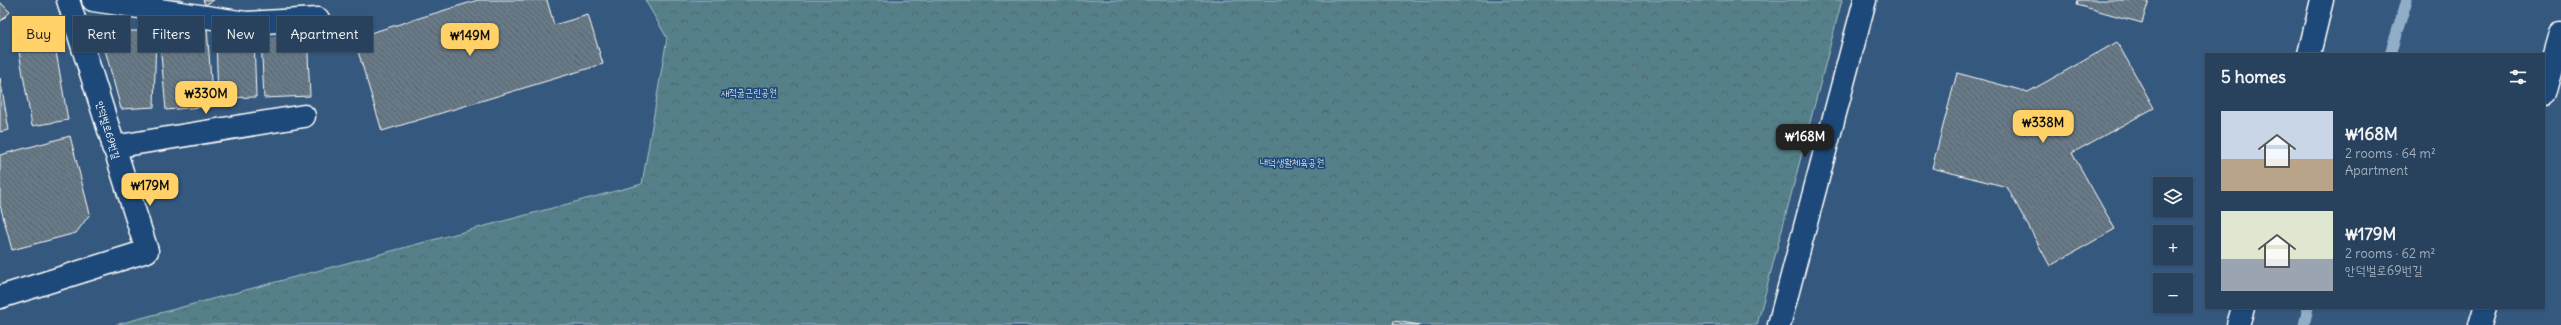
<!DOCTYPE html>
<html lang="en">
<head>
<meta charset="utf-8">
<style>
  body { margin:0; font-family:Delius,"Poor Story",sans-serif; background:#304964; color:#f1f3f6; height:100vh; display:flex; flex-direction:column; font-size:15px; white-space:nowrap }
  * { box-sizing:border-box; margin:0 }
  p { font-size:13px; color:#a5b0bc }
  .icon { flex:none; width:22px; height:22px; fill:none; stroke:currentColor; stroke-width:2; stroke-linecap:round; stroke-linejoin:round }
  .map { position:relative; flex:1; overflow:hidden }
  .drawer { position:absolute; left:2205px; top:53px; width:340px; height:256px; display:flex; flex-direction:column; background:#28425e; border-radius:0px; box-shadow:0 1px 3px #0004,0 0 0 1px #445b73 }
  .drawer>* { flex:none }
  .hud { position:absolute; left:12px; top:16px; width:380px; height:36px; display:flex; gap:8px }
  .fabs { position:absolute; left:2153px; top:177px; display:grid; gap:8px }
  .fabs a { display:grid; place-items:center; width:40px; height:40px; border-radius:0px; background:#28425e; box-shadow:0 1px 3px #0004,0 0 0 1px #445b73; font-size:20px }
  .price { position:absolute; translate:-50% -34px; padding:0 9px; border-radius:8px; background:#ffd166; color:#111; font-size:13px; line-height:26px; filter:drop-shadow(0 1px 2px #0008) }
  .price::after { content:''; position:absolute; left:50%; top:24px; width:12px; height:9px; margin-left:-6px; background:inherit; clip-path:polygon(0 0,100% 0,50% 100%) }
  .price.selected { background:#222; color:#fff }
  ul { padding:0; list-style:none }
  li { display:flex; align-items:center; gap:12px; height:100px; padding:0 16px }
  li span { display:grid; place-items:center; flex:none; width:112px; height:80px; border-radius:0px; color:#555 }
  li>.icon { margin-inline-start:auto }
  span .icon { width:48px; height:48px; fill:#fffc; stroke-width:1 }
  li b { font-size:17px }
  h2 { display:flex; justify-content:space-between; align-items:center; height:48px; padding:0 16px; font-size:17px }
  .chip { padding:0 14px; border-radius:0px; background:#28425e; box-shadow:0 1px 3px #0004,0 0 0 1px #445b73; font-size:14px; line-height:36px }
  .chip.selected { background:#ffd166; color:#111 }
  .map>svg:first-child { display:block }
  .park { fill:url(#park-crowns); stroke:#aac0c4 }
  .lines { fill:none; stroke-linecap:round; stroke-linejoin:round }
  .stream { stroke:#91aec8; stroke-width:11 }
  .building { fill:url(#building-back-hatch); stroke:#fff }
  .minor-casing { stroke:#fff; stroke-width:25 }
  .secondary-casing { stroke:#fff; stroke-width:25 }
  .minor { stroke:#1f4a7a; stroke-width:22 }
  .secondary { stroke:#1f4a7a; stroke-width:22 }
  .labels { text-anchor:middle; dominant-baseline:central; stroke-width:3.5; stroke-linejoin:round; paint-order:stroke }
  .park-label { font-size:10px; fill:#d4dfe2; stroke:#1f4a7a }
  .street-label { font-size:10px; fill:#fff; stroke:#1f4a7a }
</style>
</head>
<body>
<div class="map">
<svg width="2561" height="325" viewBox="0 0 2561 325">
  <defs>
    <pattern id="park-crowns" width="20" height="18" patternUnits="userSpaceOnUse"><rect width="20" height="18" fill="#548089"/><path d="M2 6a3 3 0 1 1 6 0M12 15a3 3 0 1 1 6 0" fill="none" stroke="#50666a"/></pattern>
    <pattern id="building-back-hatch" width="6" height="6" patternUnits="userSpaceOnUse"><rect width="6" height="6" fill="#687a88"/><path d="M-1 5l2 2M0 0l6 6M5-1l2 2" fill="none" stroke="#5a636a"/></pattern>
  </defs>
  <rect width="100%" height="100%" fill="#35587e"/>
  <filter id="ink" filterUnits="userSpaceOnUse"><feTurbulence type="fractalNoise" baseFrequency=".025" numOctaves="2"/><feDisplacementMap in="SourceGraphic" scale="8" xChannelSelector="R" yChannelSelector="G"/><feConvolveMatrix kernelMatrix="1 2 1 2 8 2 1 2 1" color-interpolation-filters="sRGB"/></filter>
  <g filter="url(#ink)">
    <polygon class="park" points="645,0 1842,0 1757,325 115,325 642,184 667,38"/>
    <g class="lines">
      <g class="stream">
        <polyline points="2390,54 2407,0"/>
        <polyline points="2304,325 2308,308"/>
      </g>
    </g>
    <g class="building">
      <polygon points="167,0 184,0 171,7"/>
      <polygon points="203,0 214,0 205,5"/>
      <polygon points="478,0 547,0 554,25 588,15 603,64 382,131 354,38"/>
      <polygon points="2078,0 2149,0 2142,23 2077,5"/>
      <polygon points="0,2 10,12 0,22"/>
      <polygon points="207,28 213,106 166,110 159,32"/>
      <polygon points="100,31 156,31 154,107 121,109"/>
      <polygon points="307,35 310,96 264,98 261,37"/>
      <polygon points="254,39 256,97 218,98 216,40"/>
      <polygon points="54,40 68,120 32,126 18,46"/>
      <polygon points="2117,42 2154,108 2072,153 2115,229 2050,266 2007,187 1932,168 1957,73 2028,92"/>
      <polygon points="0,78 9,130 0,132"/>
      <polygon points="70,136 90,214 76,233 12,250 0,205 0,155"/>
      <polygon points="1394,321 1420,325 1393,325"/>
    </g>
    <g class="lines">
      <g class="minor-casing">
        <g id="minor">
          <polyline points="93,0 246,23 318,19"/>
          <polyline points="2309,54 2322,0"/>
          <polyline points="113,147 304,116"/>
          <polyline points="0,297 147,251 68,0"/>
          <polyline points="1779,325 1865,0"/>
          <polyline points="2238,325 2243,308"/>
        </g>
      </g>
      <g class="secondary-casing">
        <g id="secondary">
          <polyline points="2544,94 2561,33"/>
          <polyline points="2480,325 2485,308"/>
        </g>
      </g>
      <use href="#minor" class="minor"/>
      <use href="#secondary" class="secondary"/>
    </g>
  </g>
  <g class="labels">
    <g class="park-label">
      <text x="749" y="92">새적굴근린공원</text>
      <text x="1292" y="162">내덕생활체육공원</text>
    </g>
    <g class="street-label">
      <text transform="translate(108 130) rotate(73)">안덕벌로69번길</text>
    </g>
  </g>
</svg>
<div class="fabs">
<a><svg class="icon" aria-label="layers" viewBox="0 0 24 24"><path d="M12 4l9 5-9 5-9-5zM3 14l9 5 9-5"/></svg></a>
<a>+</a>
<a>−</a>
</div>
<b class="price" style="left:470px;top:57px">₩149M</b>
<b class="price" style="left:206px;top:115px">₩330M</b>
<b class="price" style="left:2043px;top:144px">₩338M</b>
<b class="price selected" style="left:1805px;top:158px">₩168M</b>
<b class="price" style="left:150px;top:207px">₩179M</b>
<div class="hud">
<a class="chip selected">Buy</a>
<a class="chip">Rent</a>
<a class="chip">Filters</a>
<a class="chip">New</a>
<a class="chip">Apartment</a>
</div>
<section class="drawer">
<h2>5 homes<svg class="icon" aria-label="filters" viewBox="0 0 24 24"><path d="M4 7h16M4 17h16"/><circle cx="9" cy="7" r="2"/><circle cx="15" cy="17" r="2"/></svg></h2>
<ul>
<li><span style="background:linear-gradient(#c9d6e8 60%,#b9a48a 0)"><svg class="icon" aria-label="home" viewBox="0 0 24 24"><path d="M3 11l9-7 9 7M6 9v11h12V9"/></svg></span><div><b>₩168M</b><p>2 rooms · 64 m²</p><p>Apartment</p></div></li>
<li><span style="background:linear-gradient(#dfe7d0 60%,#9aa5b1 0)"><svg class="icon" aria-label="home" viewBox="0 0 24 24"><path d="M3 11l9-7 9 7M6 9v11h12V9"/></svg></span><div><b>₩179M</b><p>2 rooms · 62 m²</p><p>안덕벌로69번길</p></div></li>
</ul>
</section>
</div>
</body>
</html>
